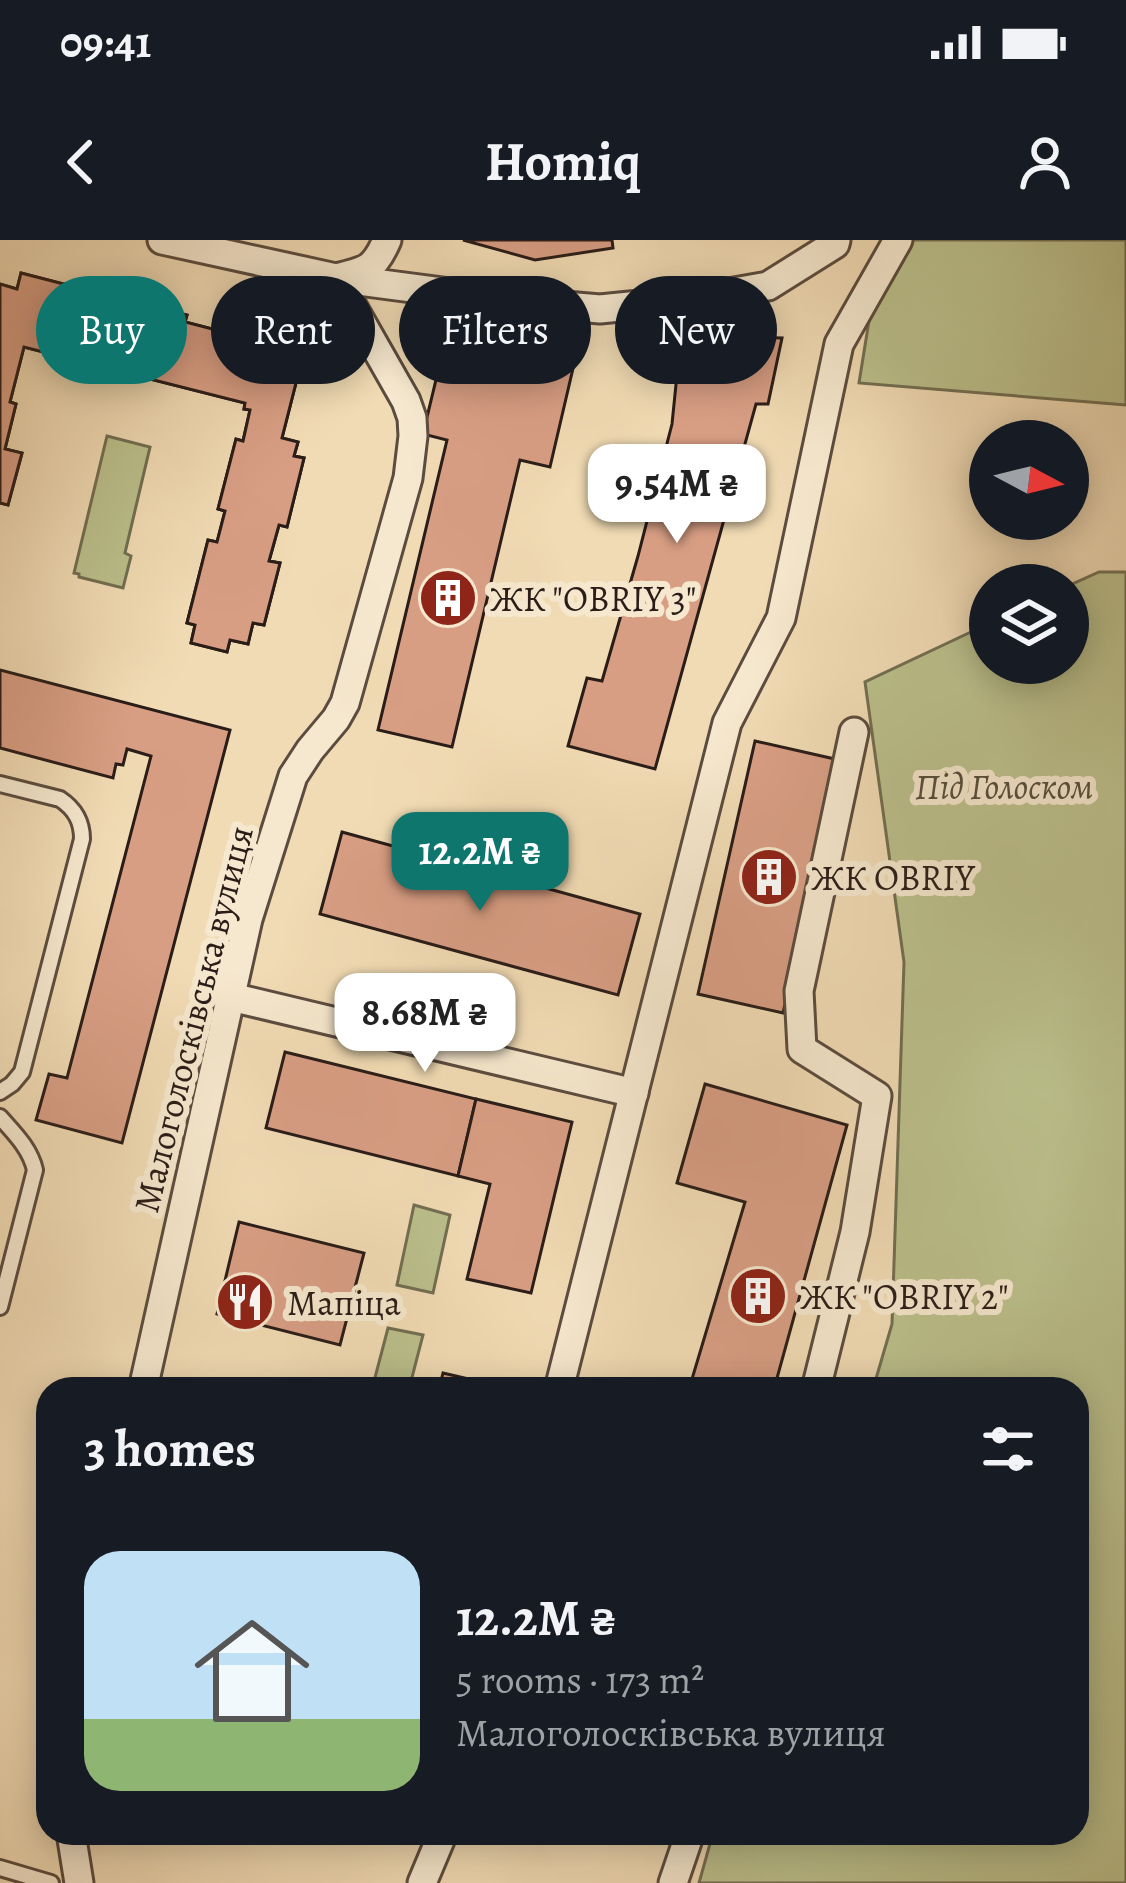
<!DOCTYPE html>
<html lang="en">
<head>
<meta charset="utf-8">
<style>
  body { margin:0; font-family:Alegreya,serif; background:#20242c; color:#f1f3f6; height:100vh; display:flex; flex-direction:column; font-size:45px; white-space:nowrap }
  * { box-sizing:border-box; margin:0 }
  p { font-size:39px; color:#9ea1a6 }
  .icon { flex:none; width:66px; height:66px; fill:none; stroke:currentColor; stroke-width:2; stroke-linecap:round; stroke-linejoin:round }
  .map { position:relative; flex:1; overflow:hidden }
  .sheet { position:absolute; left:36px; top:1137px; width:1053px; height:468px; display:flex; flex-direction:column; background:#171b24; border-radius:36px; box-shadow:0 6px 30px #0003 }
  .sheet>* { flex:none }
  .hud { position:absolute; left:36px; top:36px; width:1056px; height:108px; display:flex; gap:24px }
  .needle { width:78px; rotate:97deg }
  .fabs { position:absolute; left:969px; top:180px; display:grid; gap:24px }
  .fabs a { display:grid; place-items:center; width:120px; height:120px; border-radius:50%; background:#171b24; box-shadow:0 6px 30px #0003; font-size:60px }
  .price { position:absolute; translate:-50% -102px; padding:0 27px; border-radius:24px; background:#fff; color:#222; font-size:39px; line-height:78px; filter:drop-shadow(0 3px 6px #0008) }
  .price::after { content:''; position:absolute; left:50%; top:72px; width:36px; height:27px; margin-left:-18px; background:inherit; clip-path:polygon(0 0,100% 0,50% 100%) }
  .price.selected { background:#0f766e; color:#fff }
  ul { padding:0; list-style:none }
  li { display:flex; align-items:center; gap:36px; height:300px; padding:0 48px }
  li+li { border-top:3px solid #363941 }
  li span { display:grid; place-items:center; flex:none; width:336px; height:240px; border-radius:36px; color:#555 }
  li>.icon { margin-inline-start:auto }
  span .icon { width:144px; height:144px; fill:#fffc; stroke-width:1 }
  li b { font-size:51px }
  h2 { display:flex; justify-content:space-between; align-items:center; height:144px; padding:0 48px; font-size:51px }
  .tag { padding:0 42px; border-radius:54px; background:#171b24; box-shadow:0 6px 30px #0003; font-size:42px; line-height:108px }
  .tag.selected { background:#0f766e; color:#fff }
  .status { display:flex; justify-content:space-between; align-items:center; height:84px; padding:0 60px; background:#171b24; direction:ltr }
  .status svg { height:33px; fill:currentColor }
  header { display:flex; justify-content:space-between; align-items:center; height:156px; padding:0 48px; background:#171b24; font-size:54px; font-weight:700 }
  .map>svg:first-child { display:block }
  .green { fill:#bbc08c; stroke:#726e52; stroke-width:3 }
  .building { fill:#d89e84; stroke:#2a1d18; stroke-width:3 }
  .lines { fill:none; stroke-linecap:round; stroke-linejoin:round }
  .service-casing { stroke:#5c4c3f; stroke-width:20 }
  .minor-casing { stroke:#5c4c3f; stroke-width:33 }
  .service { stroke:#f6e8ce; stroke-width:14 }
  .minor { stroke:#f6e8ce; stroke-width:27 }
  .labels { text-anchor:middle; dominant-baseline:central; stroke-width:12; stroke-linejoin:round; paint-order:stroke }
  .poi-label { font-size:36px; fill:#2a1d18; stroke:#f6e8ce; text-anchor:start }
  .park-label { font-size:36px; font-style:italic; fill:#564e3b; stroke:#f6e8ce }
  .street-label { font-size:36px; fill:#2a1d18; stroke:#f6e8ce }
</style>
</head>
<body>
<div class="status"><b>09:41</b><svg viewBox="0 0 49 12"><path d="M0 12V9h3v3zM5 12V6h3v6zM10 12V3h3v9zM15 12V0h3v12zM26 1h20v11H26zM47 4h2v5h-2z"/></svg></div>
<header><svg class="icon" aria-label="back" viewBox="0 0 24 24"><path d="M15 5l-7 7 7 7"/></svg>Homiq<svg class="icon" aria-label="person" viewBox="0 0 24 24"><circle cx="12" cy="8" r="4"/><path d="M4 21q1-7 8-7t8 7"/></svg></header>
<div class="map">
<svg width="1126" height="1643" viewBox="0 0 1126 1643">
  <rect width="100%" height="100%" fill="#f1dbb4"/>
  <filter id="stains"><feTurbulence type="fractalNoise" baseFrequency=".00167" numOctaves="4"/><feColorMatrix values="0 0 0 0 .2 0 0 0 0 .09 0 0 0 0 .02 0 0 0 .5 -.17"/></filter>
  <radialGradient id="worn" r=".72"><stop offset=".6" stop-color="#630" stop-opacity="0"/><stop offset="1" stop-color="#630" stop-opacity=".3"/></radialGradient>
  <g class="green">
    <polygon points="882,0 1126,0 1126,165 859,143"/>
    <polygon points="107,196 150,207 125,313 131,316 123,348 79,337 79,334 74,333"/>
    <polygon points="1099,332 1126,332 1126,1643 699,1643 713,1593 1077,1593 1077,1149 873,1149 892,1084 904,722 865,442 990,383 990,423 1068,423 1068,346"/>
    <polygon points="414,965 450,975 433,1053 397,1045"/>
    <polygon points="388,1088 423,1095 409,1149 372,1149"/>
  </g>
  <g class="building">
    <polygon points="463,0 612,0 613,8 535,20"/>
    <polygon points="21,33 87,50 85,58 115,65 117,57 187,75 185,82 216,90 218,83 286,101 281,122 300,127 282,198 298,202 294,216 304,218 287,287 279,285 269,321 280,323 264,385 253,383 248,404 230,400 227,412 191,403 195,385 187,383 208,300 217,302 225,271 218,269 236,199 243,201 250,170 244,169 245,163 24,107 10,162 16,164 5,209 22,213 8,265 0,263 0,44 17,49"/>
    <polygon points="21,33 87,50 85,58 115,65 117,57 187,75 185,82 216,90 218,83 286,101 281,122 300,127 282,198 298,202 294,216 304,218 287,287 279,285 269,321 280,323 264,385 253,383 248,404 230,400 227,412 191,403 195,385 187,383 208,300 217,302 225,271 218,269 236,199 243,201 250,170 244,169 245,163 24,107 10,162 16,164 5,209 22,213 8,265 0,263 0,44 17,49"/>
    <polygon points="447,94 574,124 550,227 520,220 452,507 378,490 447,200 423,194"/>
    <polygon points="681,95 782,98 768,164 756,164 655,529 568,506 587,438 602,441 638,316 672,184"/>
    <polygon points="0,430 230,490 122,903 36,880 49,834 67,838 151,516 127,509 123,525 116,524 113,538 0,508"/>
    <polygon points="755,501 839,520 783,773 698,754"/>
    <polygon points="342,592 640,674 618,755 320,674"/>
    <polygon points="285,812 476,859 458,936 266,888"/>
    <polygon points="705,844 847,885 774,1149 689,1149 745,962 677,943"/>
    <polygon points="476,859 572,882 531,1053 467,1039 490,944 458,936"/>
    <polygon points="239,982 364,1013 340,1105 217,1074"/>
    <polygon points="443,1133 507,1148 507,1149 439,1149"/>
  </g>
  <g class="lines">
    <g class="service-casing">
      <g id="service">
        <path d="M0 544 60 559C75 569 82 581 82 599L22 832 12 844 0 852"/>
        <path d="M0 877C14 893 30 908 35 930L0 1067"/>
        <polyline points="0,1628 51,1643"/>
      </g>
    </g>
    <g class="minor-casing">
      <g id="minor">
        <path d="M387 0C374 30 366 31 336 38L518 62 600 69 689 60 768 46 835 4 836 0"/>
        <polyline points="231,757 634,853"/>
        <polyline points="143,1149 248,679 293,536 310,510 336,479 345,463 408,238 413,196 412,178 406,161 336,38 162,0"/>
        <polyline points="559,1149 727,483 781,378 839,104 898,0"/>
        <polyline points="816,1149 855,992 877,856 802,809 799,751 854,492"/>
        <polyline points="71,1593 79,1643"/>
        <polyline points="422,1643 443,1593"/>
        <polyline points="673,1643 690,1593"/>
      </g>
    </g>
    <use href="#service" class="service"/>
    <use href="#minor" class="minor"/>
  </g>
  <defs>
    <g id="building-disc" transform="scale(3)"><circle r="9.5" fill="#8f2418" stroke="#f6e8ce"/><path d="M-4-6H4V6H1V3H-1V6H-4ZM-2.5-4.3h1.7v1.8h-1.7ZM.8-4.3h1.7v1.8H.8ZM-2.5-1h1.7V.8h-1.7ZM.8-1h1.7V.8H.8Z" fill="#fff"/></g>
    <g id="restaurant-disc" transform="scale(3)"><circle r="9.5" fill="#8f2418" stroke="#f6e8ce"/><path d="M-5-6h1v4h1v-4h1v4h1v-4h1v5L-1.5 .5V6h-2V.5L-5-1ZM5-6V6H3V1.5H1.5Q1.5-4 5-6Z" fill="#fff"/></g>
  </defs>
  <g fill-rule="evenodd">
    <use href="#building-disc" x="448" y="358"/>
    <use href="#building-disc" x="769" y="637"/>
    <use href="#building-disc" x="758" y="1056"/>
    <use href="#restaurant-disc" x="245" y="1062"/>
  </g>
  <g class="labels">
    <g class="poi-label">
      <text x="490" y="358">ЖК "OBRIY 3"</text>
      <text x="811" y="637">ЖК OBRIY</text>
      <text x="800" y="1056">ЖК "OBRIY 2"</text>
      <text x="287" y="1062">Мапіца</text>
    </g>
    <g class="park-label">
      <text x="1004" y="546">Під Голоском</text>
    </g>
    <g class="street-label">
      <text transform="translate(193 779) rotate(-76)">Малоголосківська вулиця</text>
    </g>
  </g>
  <rect width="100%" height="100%" filter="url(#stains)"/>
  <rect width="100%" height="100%" fill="url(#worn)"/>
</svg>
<div class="fabs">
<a><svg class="needle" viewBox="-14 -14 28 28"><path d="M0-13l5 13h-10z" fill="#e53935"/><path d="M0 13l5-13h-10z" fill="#9ea1a6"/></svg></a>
<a><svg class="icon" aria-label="layers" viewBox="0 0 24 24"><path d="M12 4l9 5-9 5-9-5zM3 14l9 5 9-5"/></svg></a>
</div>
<b class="price" style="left:677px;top:306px">9.54M ₴</b>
<b class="price selected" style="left:480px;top:674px">12.2M ₴</b>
<b class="price" style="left:425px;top:835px">8.68M ₴</b>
<div class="hud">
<a class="tag selected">Buy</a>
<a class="tag">Rent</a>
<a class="tag">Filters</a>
<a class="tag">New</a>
</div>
<section class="sheet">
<h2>3 homes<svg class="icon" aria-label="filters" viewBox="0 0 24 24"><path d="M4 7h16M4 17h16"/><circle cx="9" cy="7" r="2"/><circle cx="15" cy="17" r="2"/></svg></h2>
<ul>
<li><span style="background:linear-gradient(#bfe0f5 70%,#8fb573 0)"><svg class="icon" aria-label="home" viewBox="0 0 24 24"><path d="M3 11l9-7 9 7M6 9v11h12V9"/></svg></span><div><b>12.2M ₴</b><p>5 rooms · 173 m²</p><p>Малоголосківська вулиця</p></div></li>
</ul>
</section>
</div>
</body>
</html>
